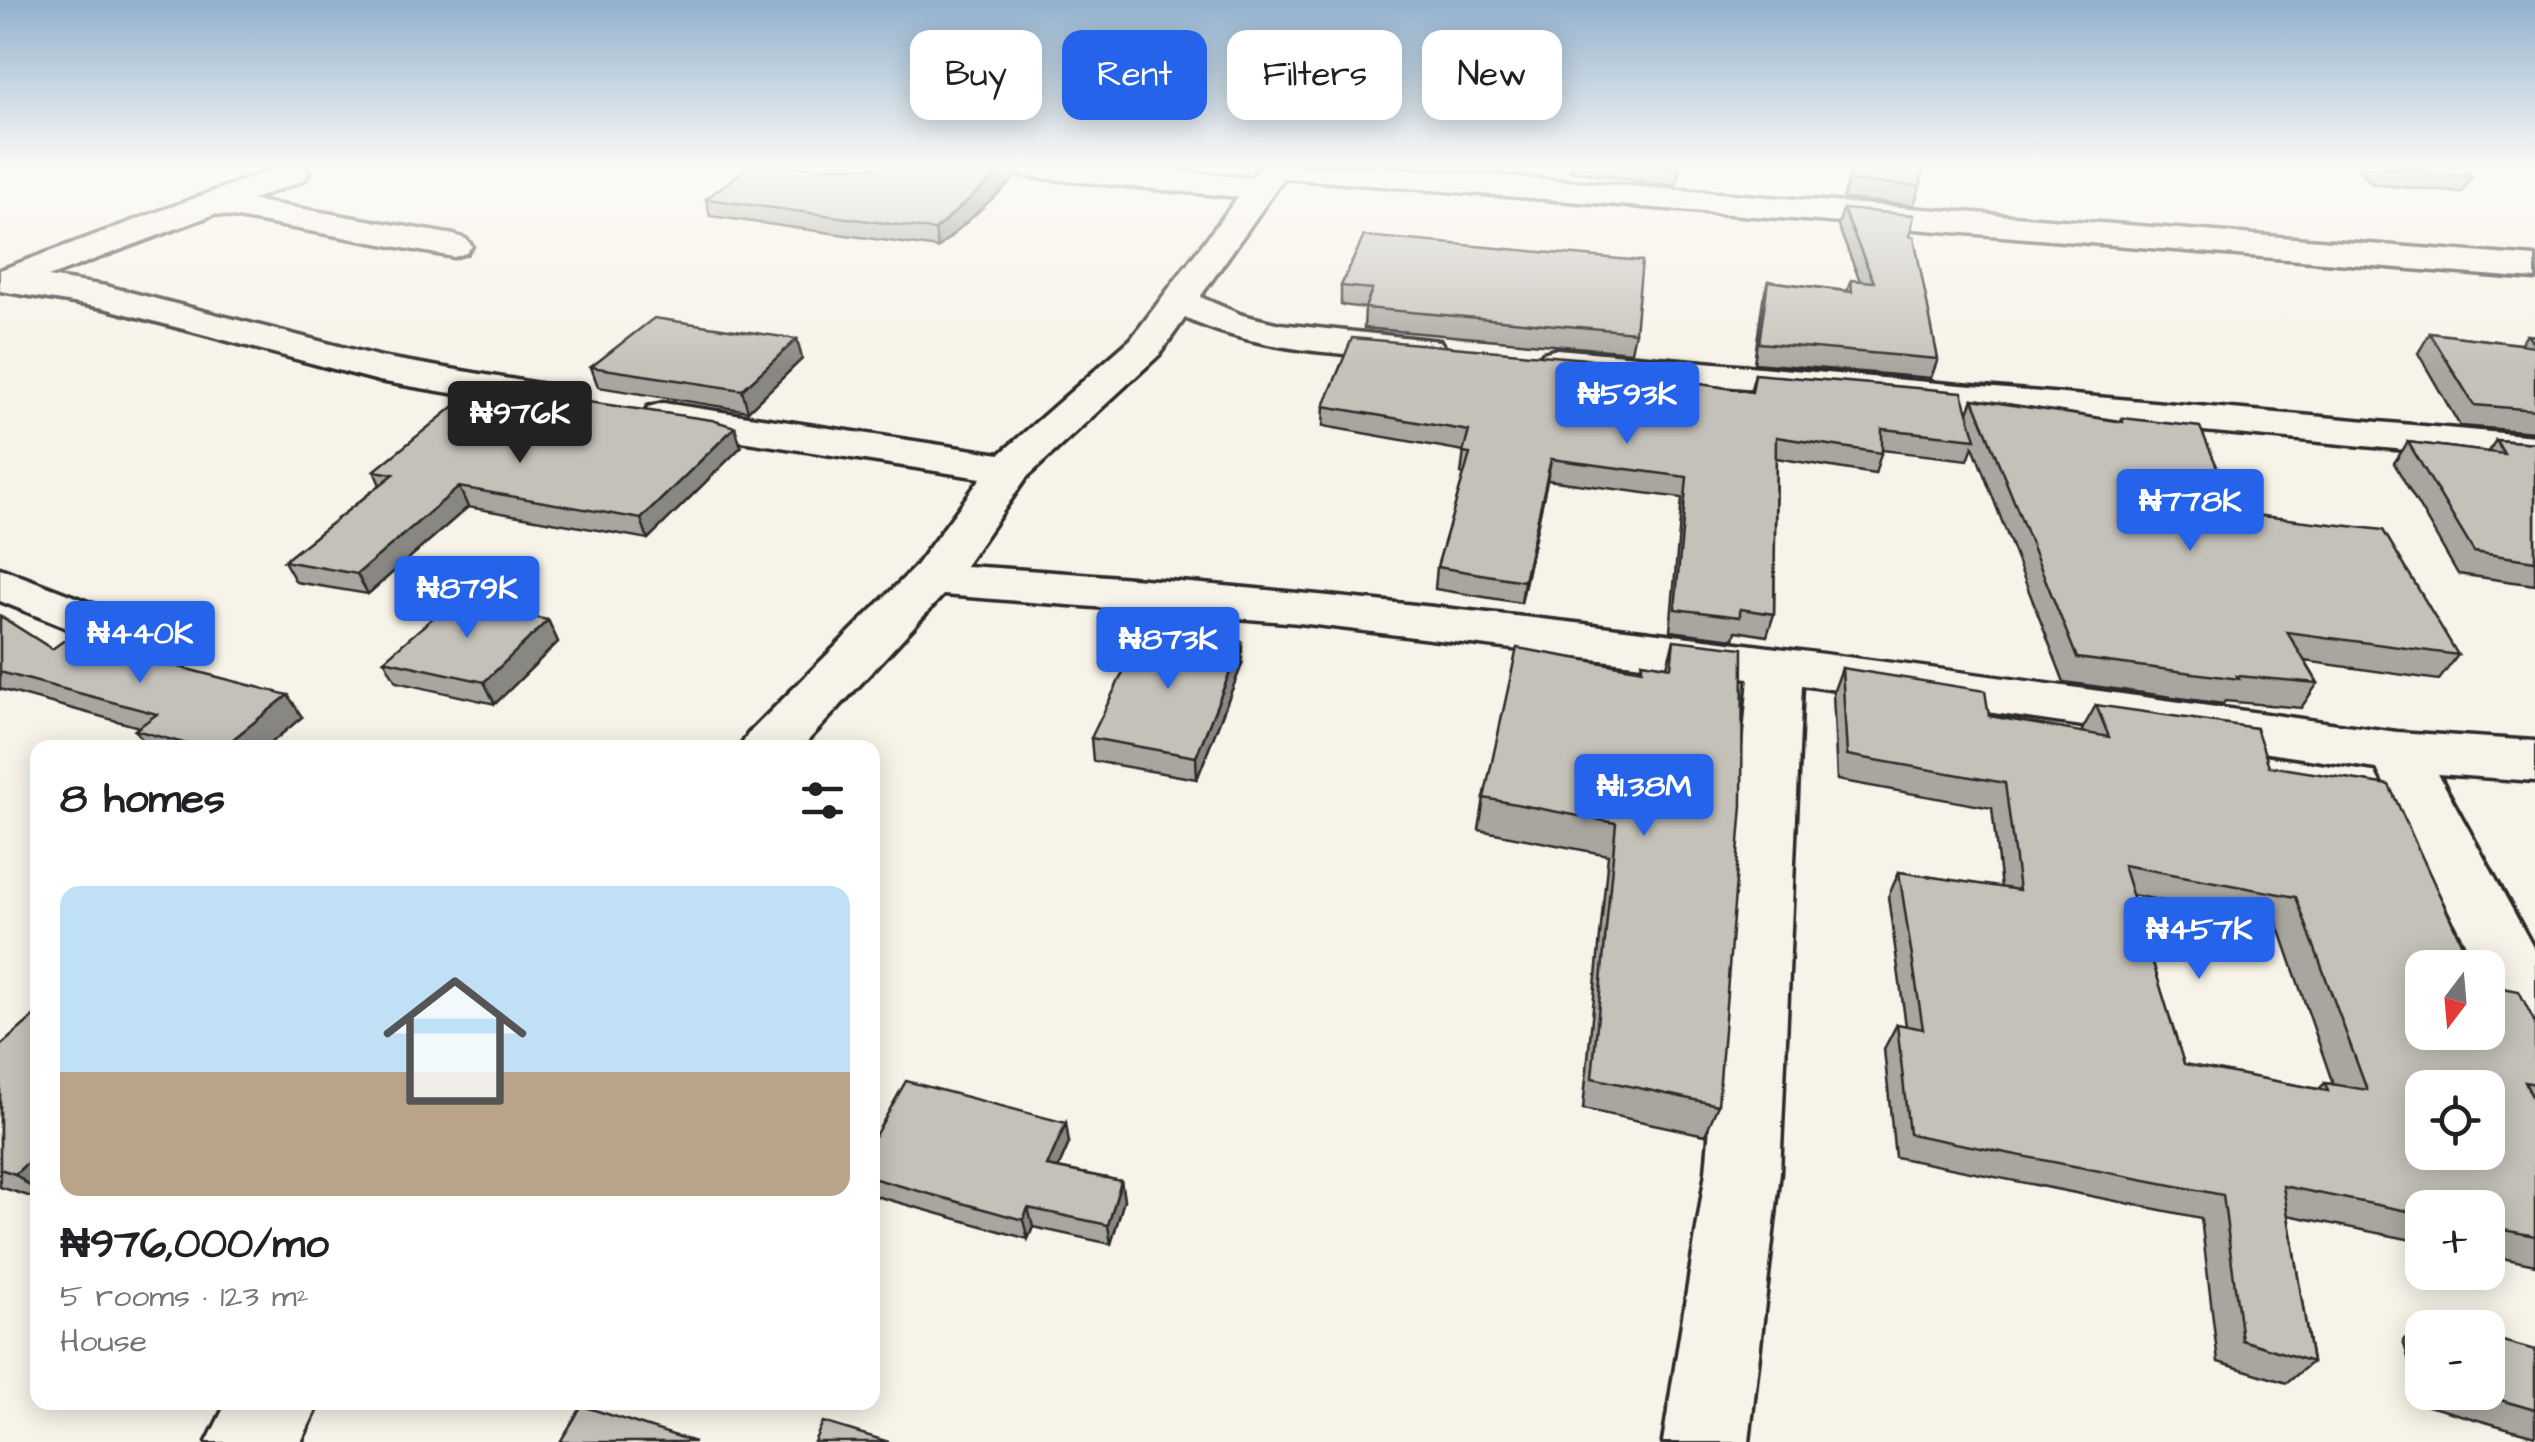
<!DOCTYPE html>
<html lang="en">
<head>
<meta charset="utf-8">
<style>
  body { margin:0; font-family:"Architects Daughter",sans-serif; background:#f6f6f6; color:#202124; height:100vh; display:flex; flex-direction:column; font-size:38px; white-space:nowrap }
  * { box-sizing:border-box; margin:0 }
  p { font-size:32px; color:#757577 }
  .icon { flex:none; width:55px; height:55px; fill:none; stroke:currentColor; stroke-width:2; stroke-linecap:round; stroke-linejoin:round }
  .map { position:relative; flex:1; overflow:hidden }
  .sheet { position:absolute; left:30px; top:740px; width:850px; height:670px; display:flex; flex-direction:column; background:#fff; border-radius:20px; box-shadow:0 5px 25px #0003 }
  .sheet>* { flex:none }
  .banner { position:absolute; left:910px; top:30px; width:950px; height:90px; display:flex; gap:20px }
  .needle { width:65px; rotate:196deg }
  .fabs { position:absolute; left:2405px; top:950px; display:grid; gap:20px }
  .fabs a { display:grid; place-items:center; width:100px; height:100px; border-radius:20px; background:#fff; box-shadow:0 5px 25px #0003; font-size:50px }
  .price { position:absolute; translate:-50% -85px; padding:0 22px; border-radius:10px; background:#2563eb; color:#fff; font-size:32px; line-height:65px; filter:drop-shadow(0 2px 5px #0008) }
  .price::after { content:''; position:absolute; left:50%; top:60px; width:30px; height:22px; margin-left:-15px; background:inherit; clip-path:polygon(0 0,100% 0,50% 100%) }
  .price.on { background:#222; color:#fff }
  ul { padding:0; list-style:none }
  li { display:grid; align-content:center; gap:20px; height:530px; padding:0 30px }
  li+li { border-top:2px solid #e0e0e0 }
  li span { display:grid; place-items:center; height:310px; border-radius:20px; color:#555 }
  li>.icon { margin-inline-start:auto }
  span .icon { width:180px; height:180px; fill:#fffc; stroke-width:1 }
  li b { font-size:42px }
  h2 { display:flex; justify-content:space-between; align-items:center; height:120px; padding:0 30px; font-size:42px }
  .tag { padding:0 35px; border-radius:20px; background:#fff; box-shadow:0 5px 25px #0003; font-size:35px; line-height:90px }
  .tag.on { background:#2563eb; color:#fff }
  .map>svg:first-child { display:block }
  .lines { fill:none; stroke-linecap:round; stroke-linejoin:round }
  .minor-casing { stroke:#2b2b2b; stroke-width:7 }
  .minor { fill:#f7f3e8; fill-rule:evenodd }
  .wall { fill:#a9a69f; stroke:#2b2b2b; stroke-width:2.5; fill-rule:evenodd }
  .shaded-wall { fill:#898782; stroke:#2b2b2b; stroke-width:2.5 }
  .building { fill:#c4c1b9; stroke:#2b2b2b; stroke-width:2.5; fill-rule:evenodd }
</style>
</head>
<body>
<div class="map">
<svg width="2535" height="1442" viewBox="0 0 2535 1442">
  <rect width="100%" height="100%" fill="#f7f3e8"/>
  <filter id="ink" filterUnits="userSpaceOnUse"><feTurbulence type="fractalNoise" baseFrequency=".01" numOctaves="2"/><feDisplacementMap in="SourceGraphic" scale="20" xChannelSelector="R" yChannelSelector="G"/><feConvolveMatrix kernelMatrix="1 2 1 2 8 2 1 2 1" color-interpolation-filters="sRGB"/></filter>
  <g filter="url(#ink)">
    <g class="lines">
      <g class="minor-casing">
        <g id="minor">
          <polygon points="279,167 305,167 309,173 304,180 251,200 454,235 466,239 472,246 466,253 454,257 215,214 48,277 106,286 381,357 568,389 574,398 568,407 553,410 379,381 104,308 0,291 0,270"/>
          <path d="M1015 167H1134L1251 178 1260 167H1387L2535 257V279L1284 178 1200 297 1242 315 1280 324 1440 341 1446 349 1440 357 1426 361C1344 353 1261 353 1185 318L1159 355 1026 478 965 566C1445 596 1920 667 2397 732L2535 741V781L2438 774 2535 951V1042L2511 1034 2488 987V968H2478L2377 769 1802 685 1780 1172 1749 1442H1663L1706 1172 1749 678 1299 623 943 595 801 748H740L748 734 914 568 981 478 663 429 648 425 642 416 648 407 663 403 1000 454 1131 339 1238 197 1031 177 1020 174Z"/>
          <polygon points="1557,349 2535,436 2535,462 1543,369 1537,361 1543,353"/>
          <polygon points="0,568 184,639 192,651 184,663 166,668 0,601"/>
          <polygon points="227,1402 320,1402 301,1442 207,1442"/>
        </g>
      </g>
      <use href="#minor" class="minor"/>
    </g>
    <g class="wall">
      <polygon points="1571,167 1680,167 1676,186 1570,171"/>
      <polygon points="1852,167 1920,186 1914,205 1843,199"/>
      <polygon points="2358,167 2463,167 2472,177 2462,193 2372,184"/>
      <polygon points="1017,176 938,248 710,216 706,199"/>
      <polygon points="1843,209 1910,236 1938,359 1931,378 1754,363 1763,299 1768,281 1847,291 1851,280 1860,281 1838,226"/>
      <polygon points="1364,236 1635,332 1631,352 1364,328 1365,308 1341,305 1341,286"/>
      <polygon points="2430,333 2520,344 2527,335 2535,336 2535,432 2460,426 2418,353"/>
      <polygon points="797,339 802,359 748,411 598,387 591,367"/>
      <polygon points="1630,373 1750,392 1755,374 1968,412 1973,399 2121,421 2122,418 2237,513 2458,655 2439,680 2305,661 2318,683 2301,708 2225,701 2223,704 2064,682 1973,446 1968,460 1882,450 1875,474 1776,458 1774,614 1767,636 1736,631 1734,639 1670,631 1682,498 1547,480 1521,603 1435,589 1437,567 1464,475 1461,474 1464,451 1323,426 1324,406"/>
      <polygon points="2496,440 2535,443 2535,585 2458,574 2394,463 2408,442 2488,452"/>
      <polygon points="741,447 648,539 468,507 368,594 296,582 284,561 380,485 374,471"/>
      <polygon points="0,616 52,649 159,662 302,717 265,748 148,748 135,730 139,727 0,689"/>
      <polygon points="548,620 558,642 495,704 396,682 384,660"/>
      <polygon points="1674,640 1718,1105 1705,1135 1583,1109 1608,855 1479,830 1484,798 1640,669 1642,662 1667,666"/>
      <polygon points="1242,664 1197,779 1093,761 1091,738"/>
      <path d="M1842 668 1989 716 2083 733 2082 730 2096 705 2269 766 2422 968 2535 1023V1265L2488 1255V1208H2422V1242L2288 1215 2312 1362 2287 1383 2218 1362 2201 1218 1895 1157 1884 1049 1897 1024 1906 1026 1888 897 1899 872 2001 888 1992 808 1837 780 1833 693ZM2132 895 2277 922 2333 1084 2325 1083 2319 1089 2184 1064Z"/>
      <polygon points="38,1013 38,1199 0,1187 0,1046"/>
      <polygon points="872,1141 1069,1143 1058,1168 1121,1181 1124,1200 1111,1244 1033,1227 1028,1239 872,1195"/>
      <polygon points="2428,1321 2452,1328 2422,1328 2422,1392 2488,1392 2535,1350 2535,1436 2421,1404 2403,1340"/>
    </g>
    <g class="shaded-wall">
      <polygon points="1005,167 1016,167 1017,176 938,248 935,230"/>
      <polygon points="797,339 802,359 748,411 742,390"/>
      <polygon points="735,427 741,447 648,539 641,519"/>
      <polygon points="1551,459 1547,480 1521,603 1524,581"/>
      <polygon points="459,487 468,507 368,594 357,574"/>
      <polygon points="548,620 558,642 495,704 484,682"/>
      <polygon points="1242,642 1242,664 1197,779 1196,757"/>
      <polygon points="150,650 166,672 140,657"/>
      <polygon points="288,695 302,717 265,748 222,748"/>
      <polygon points="1066,1123 1069,1143 1051,1185 1047,1166"/>
      <polygon points="38,1153 38,1193 15,1174"/>
      <polygon points="1121,1181 1124,1200 1111,1244 1108,1225"/>
      <polygon points="1028,1208 1033,1227 1028,1239 1023,1220"/>
    </g>
    <g class="building">
      <polygon points="748,167 1005,167 935,230 706,199"/>
      <polygon points="1656,167 1680,167 1679,170"/>
      <polygon points="1852,167 1924,167 1920,186 1848,181"/>
      <polygon points="2380,167 2463,167 2472,177 2381,168"/>
      <polygon points="1843,209 1914,215 1910,236 1914,237 1938,359 1759,343 1768,281 1852,292 1851,280 1874,282"/>
      <polygon points="1364,236 1642,261 1635,332 1365,308 1372,289 1341,286"/>
      <polygon points="654,318 797,339 742,390 591,367"/>
      <polygon points="2430,333 2535,346 2535,410 2474,405"/>
      <polygon points="2527,335 2535,336 2535,345"/>
      <polygon points="1352,338 1631,363 1630,373 1752,392 1755,374 1962,392 1976,439 1882,429 1882,453 1776,437 1774,614 1740,609 1740,617 1675,609 1687,477 1551,459 1524,581 1437,567 1470,454 1463,453 1469,431 1324,406"/>
      <polygon points="479,386 712,420 735,427 641,519 459,487 357,574 284,561 394,474 374,471"/>
      <polygon points="1973,399 2123,422 2122,418 2200,427 2237,513 2383,530 2458,655 2287,632 2318,683 2237,676 2239,679 2077,658"/>
      <polygon points="2496,440 2535,443 2535,561 2474,552 2408,442 2504,454"/>
      <polygon points="452,601 548,620 484,682 384,660"/>
      <polygon points="0,616 52,649 76,632 150,650 140,657 288,695 222,748 202,748 135,730 157,714 0,672"/>
      <polygon points="1145,627 1242,642 1196,757 1091,738"/>
      <polygon points="1674,640 1743,648 1742,805 1718,1105 1592,1078 1616,823 1484,798 1517,648 1642,670 1642,662 1671,667"/>
      <path d="M1842 668 1985 691 1989 716 2109 737 2096 705 2256 728 2269 766 2389 785 2473 968H2422V1032H2488V985L2519 991 2535 1023V1084L2525 1082 2535 1103V1236L2488 1227V1208H2422V1214L2283 1186 2312 1362 2242 1340 2223 1195 1909 1134 1897 1024 1923 1029 1899 872 2019 890 2005 783 1847 755ZM2123 865 2296 897 2367 1090 2325 1083 2328 1091 2184 1064ZM2422 1088H2488V1152H2422Z"/>
      <polygon points="38,1013 38,1153 15,1174 0,1169 0,1046"/>
      <polygon points="906,1081 1066,1123 1047,1166 1121,1181 1108,1225 1028,1208 1023,1220 872,1178 872,1141"/>
      <polygon points="2428,1321 2452,1328 2430,1328"/>
      <polygon points="2488,1337 2535,1350 2535,1410 2473,1392 2488,1392"/>
      <polygon points="582,1406 695,1442 560,1442"/>
      <polygon points="823,1422 889,1442 814,1442"/>
    </g>
  </g>
  <linearGradient id="sky" x2="0" y2="1"><stop stop-color="#91b1cd"/><stop offset="0.45" stop-color="#fbfaf5"/><stop offset="1" stop-color="#fbfaf5" stop-opacity="0"/></linearGradient>
  <rect width="2535" height="369" fill="url(#sky)"/>
</svg>
<div class="fabs">
<a><svg class="needle" viewBox="-14 -14 28 28"><path d="M0-13l5 13h-10z" fill="#e53935"/><path d="M0 13l5-13h-10z" fill="#757577"/></svg></a>
<a><svg class="icon" aria-label="locate" viewBox="0 0 24 24"><circle cx="12" cy="12" r="6"/><path d="M12 2v4M12 18v4M2 12h4M18 12h4"/></svg></a>
<a>+</a>
<a>−</a>
</div>
<b class="price" style="left:1627px;top:447px">₦593K</b>
<b class="price on" style="left:520px;top:466px">₦976K</b>
<b class="price" style="left:2190px;top:554px">₦778K</b>
<b class="price" style="left:467px;top:641px">₦879K</b>
<b class="price" style="left:140px;top:686px">₦440K</b>
<b class="price" style="left:1168px;top:692px">₦873K</b>
<b class="price" style="left:1644px;top:839px">₦1.38M</b>
<b class="price" style="left:2199px;top:982px">₦457K</b>
<div class="banner">
<a class="tag">Buy</a>
<a class="tag on">Rent</a>
<a class="tag">Filters</a>
<a class="tag">New</a>
</div>
<section class="sheet">
<h2>8 homes<svg class="icon" aria-label="filters" viewBox="0 0 24 24"><path d="M4 7h16M4 17h16"/><circle cx="9" cy="7" r="2"/><circle cx="15" cy="17" r="2"/></svg></h2>
<ul>
<li><span style="background:linear-gradient(#bfe0f5 60%,#b9a48a 0)"><svg class="icon" aria-label="home" viewBox="0 0 24 24"><path d="M3 11l9-7 9 7M6 9v11h12V9"/></svg></span><div><b>₦976,000/mo</b><p>5 rooms · 123 m²</p><p>House</p></div></li>
</ul>
</section>
</div>
</body>
</html>
